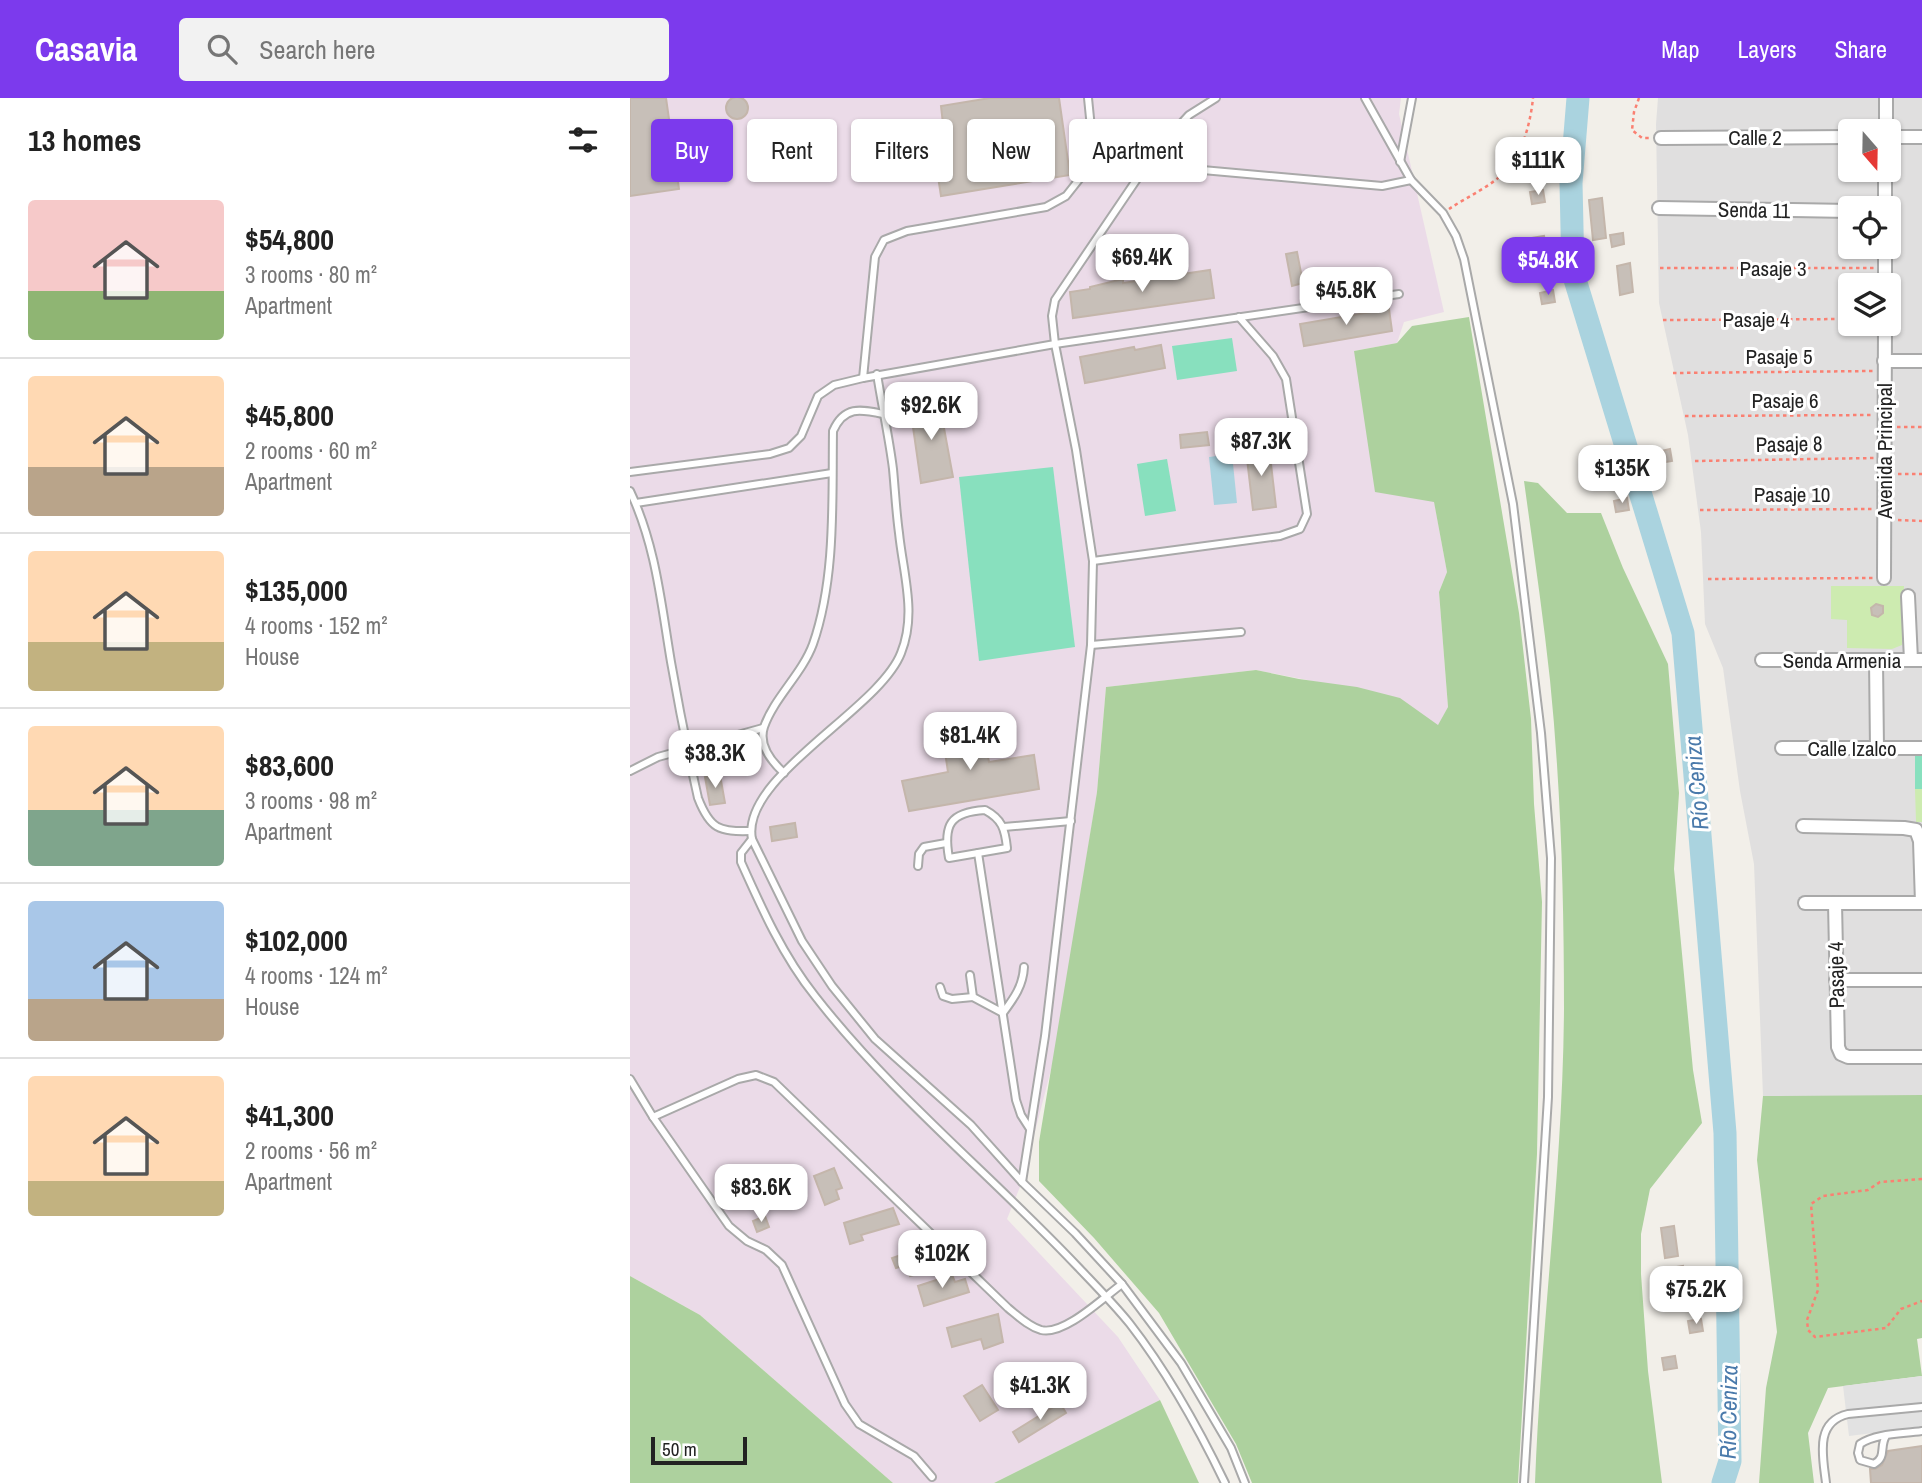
<!DOCTYPE html>
<html lang="en">
<head>
<meta charset="utf-8">
<style>
  body { margin:0; font-family:"Archivo Narrow",sans-serif; background:#f2f2f2; color:#222; height:100vh; display:flex; flex-direction:column; font-size:26px; white-space:nowrap }
  * { box-sizing:border-box; margin:0 }
  p { font-size:23px; color:#767676 }
  .icon { flex:none; width:38px; height:38px; fill:none; stroke:currentColor; stroke-width:2; stroke-linecap:round; stroke-linejoin:round }
  .map { position:relative; flex:1; overflow:hidden }
  .side { display:flex; flex-direction:column; background:#fff; width:630px }
  .side>* { flex:none }
  .top-card { position:absolute; left:21px; top:21px; width:665px; height:63px; display:flex; gap:14px }
  .needle { width:46px; rotate:160deg }
  .controls { position:absolute; left:1208px; top:21px; display:grid; gap:14px }
  .controls a { display:grid; place-items:center; width:63px; height:63px; border-radius:7px; background:#fff; box-shadow:0 2px 5px #0004; font-size:35px }
  .scale { position:absolute; left:21px; bottom:18px; width:96px; box-sizing:border-box; padding-left:7px; border:4px solid #222; border-top:0; font-size:19px; line-height:24px; white-space:nowrap; color:#222; -webkit-text-stroke:5px #fff; paint-order:stroke }
  .price { position:absolute; translate:-50% -60px; padding:0 16px; border-radius:14px; background:#fff; color:#222; font-size:23px; line-height:46px; filter:drop-shadow(0 2px 4px #0008) }
  .price::after { content:''; position:absolute; left:50%; top:42px; width:21px; height:16px; margin-left:-10px; background:inherit; clip-path:polygon(0 0,100% 0,50% 100%) }
  .price.selected { background:#7c3aed; color:#fff }
  ul { padding:0; list-style:none }
  li { display:flex; align-items:center; gap:21px; height:175px; padding:0 28px }
  li+li { border-top:2px solid #e0e0e0 }
  li span { display:grid; place-items:center; flex:none; width:196px; height:140px; border-radius:7px; color:#555 }
  li>.icon { margin-inline-start:auto }
  span .icon { width:84px; height:84px; fill:#fffc; stroke-width:1 }
  li b { font-size:30px }
  h2 { display:flex; justify-content:space-between; align-items:center; height:84px; padding:0 28px; font-size:30px }
  .pill { padding:0 24px; border-radius:7px; background:#fff; box-shadow:0 2px 5px #0004; font-size:24px; line-height:63px }
  .pill.selected { background:#7c3aed; color:#fff }
  header { display:flex; align-items:center; gap:42px; box-sizing:border-box; height:98px; padding:0 35px; background:#7c3aed; color:#fff }
  header strong { font-size:33px }
  nav { display:flex; gap:38px; margin-inline-start:auto; font-size:24px }
  .search { width:490px; height:63px; background:#f2f2f2; display:flex; align-items:center; gap:18px; box-sizing:border-box; padding:0 24px; border-radius:7px; color:#767676; font-size:26px }
  main { display:flex; flex:1; min-height:0 }
  .map>svg:first-child { display:block }
  .residential { fill:#e0dfdf; fill-rule:evenodd }
  .industrial { fill:#ebdbe8 }
  .grass { fill:#cdebb0 }
  .forest { fill:#add19e }
  .pitch { fill:#88e0be }
  .parking { fill:#e2e2e2 }
  .water { fill:#aad3df }
  .lines { fill:none; stroke-linecap:round; stroke-linejoin:round }
  .river { stroke:#aad3df; stroke-width:23 }
  .building { fill:#c7bfb8; stroke:#c4b6ab; stroke-width:2 }
  .lane-casing { stroke:#a9a9a9; stroke-width:10 }
  .street-casing { stroke:#a9a9a9; stroke-width:16 }
  .path { stroke:#fa8072; stroke-width:2.5; stroke-dasharray:3.5 3.5; stroke-linecap:butt }
  .lane { stroke:#fff; stroke-width:6 }
  .street { stroke:#fff; stroke-width:12 }
  .labels { text-anchor:middle; dominant-baseline:central; stroke-width:6; stroke-linejoin:round; paint-order:stroke }
  .street-label { font-size:21px; fill:#222; stroke:#fff }
  .water-label { font-size:23px; font-style:italic; fill:#4a7aab; stroke:#fff }
</style>
</head>
<body>
<header>
<strong>Casavia</strong>
<div class="search"><svg class="icon" aria-label="search" viewBox="0 0 24 24"><circle cx="10" cy="10" r="6"/><path d="M15 15l6 6"/></svg>Search here</div>
<nav><a>Map</a><a>Layers</a><a>Share</a></nav>
</header>
<main>
<section class="side">
<h2>13 homes<svg class="icon" aria-label="filters" viewBox="0 0 24 24"><path d="M4 7h16M4 17h16"/><circle cx="9" cy="7" r="2"/><circle cx="15" cy="17" r="2"/></svg></h2>
<ul>
<li><span style="background:linear-gradient(#f6c9c9 65%,#8fb573 0)"><svg class="icon" aria-label="home" viewBox="0 0 24 24"><path d="M3 11l9-7 9 7M6 9v11h12V9"/></svg></span><div><b>$54,800</b><p>3 rooms · 80 m²</p><p>Apartment</p></div></li>
<li><span style="background:linear-gradient(#ffd9b3 65%,#b9a48a 0)"><svg class="icon" aria-label="home" viewBox="0 0 24 24"><path d="M3 11l9-7 9 7M6 9v11h12V9"/></svg></span><div><b>$45,800</b><p>2 rooms · 60 m²</p><p>Apartment</p></div></li>
<li><span style="background:linear-gradient(#ffd9b3 65%,#c2b280 0)"><svg class="icon" aria-label="home" viewBox="0 0 24 24"><path d="M3 11l9-7 9 7M6 9v11h12V9"/></svg></span><div><b>$135,000</b><p>4 rooms · 152 m²</p><p>House</p></div></li>
<li><span style="background:linear-gradient(#ffd9b3 60%,#7fa58c 0)"><svg class="icon" aria-label="home" viewBox="0 0 24 24"><path d="M3 11l9-7 9 7M6 9v11h12V9"/></svg></span><div><b>$83,600</b><p>3 rooms · 98 m²</p><p>Apartment</p></div></li>
<li><span style="background:linear-gradient(#a9c7e8 70%,#b9a48a 0)"><svg class="icon" aria-label="home" viewBox="0 0 24 24"><path d="M3 11l9-7 9 7M6 9v11h12V9"/></svg></span><div><b>$102,000</b><p>4 rooms · 124 m²</p><p>House</p></div></li>
<li><span style="background:linear-gradient(#ffd9b3 75%,#c2b280 0)"><svg class="icon" aria-label="home" viewBox="0 0 24 24"><path d="M3 11l9-7 9 7M6 9v11h12V9"/></svg></span><div><b>$41,300</b><p>2 rooms · 56 m²</p><p>Apartment</p></div></li>
</ul>
</section>
<div class="map">
<svg width="1292" height="1385" viewBox="0 0 1292 1385">
  <rect width="100%" height="100%" fill="#f2efe9"/>
  <path class="residential" d="M1028 0H1292V998H1133L1124 766 1110 693 1093 570 1075 526 1071 434 1058 337 1029 205 1026 26ZM1220 33H1258V72H1220ZM1220 110H1258V149H1220ZM1220 187H1258V226H1220Z"/>
  <polygon class="industrial" points="0,0 771,0 769,16 814,214 774,224 767,245 724,253 804,403 817,474 809,494 818,609 808,628 769,600 626,572 476,589 467,694 425,956 392,1084 377,1121 488,1239 530,1302 364,1385 263,1385 70,1217 0,1178"/>
  <g class="grass">
    <polygon points="1201,488 1274,488 1272,547 1262,551 1217,550 1217,522 1201,521"/>
    <polygon points="1285,691 1292,691 1292,724 1286,724"/>
  </g>
  <g class="forest">
    <polygon points="839,219 889,515 901,621 904,706 912,804 907,1056 888,1385 622,1385 606,1346 529,1215 464,1140 409,1083 409,1044 467,694 476,589 626,572 669,581 727,589 770,600 808,627 818,609 809,494 817,474 804,404 745,394 724,253 767,245 782,228"/>
    <path d="M894 383 908 385 937 415H971L993 470 1038 566 1049 695 1044 771 1063 972 1072 1025 1020 1091 1011 1136V1176L1018 1273 1032 1385H905C911 1226 933 1069 934 910 934 801 931 691 920 582 913 516 903 449 894 383Z"/>
    <polygon points="1292,997 1292,1240 1287,1241 1292,1278 1198,1290 1178,1335 1184,1385 1129,1385 1136,1290 1147,1234 1127,1062 1133,998"/>
    <polygon points="0,1178 70,1217 263,1385 0,1385"/>
    <polygon points="530,1302 569,1385 364,1385"/>
  </g>
  <g class="pitch">
    <polygon points="602,240 607,273 547,282 542,248"/>
    <polygon points="537,361 546,413 515,418 507,366"/>
    <polygon points="423,369 445,549 349,563 329,379"/>
    <rect x="1285" y="654" width="7" height="37"/>
  </g>
  <polygon class="parking" points="1292,1278 1292,1329 1219,1338 1213,1288"/>
  <polygon class="water" points="602,356 607,405 584,407 579,359"/>
  <g class="lines">
    <polyline class="river" points="948,0 941,85 943,175 1053,535 1095,1035 1100,1363 1093,1385"/>
  </g>
  <g class="building">
    <circle cx="107" cy="10" r="11"/>
    <polygon points="0,0 36,0 49,91 0,98"/>
    <polygon points="360,0 429,0 440,77 311,98 307,72 318,70 311,8"/>
    <polygon points="918,64 920,76 907,78 906,66"/>
    <polygon points="913,92 915,104 902,106 900,94"/>
    <polygon points="972,100 976,140 963,142 959,102"/>
    <polygon points="1227,100 1242,100 1242,110 1228,110"/>
    <polygon points="993,135 994,146 982,149 980,137"/>
    <polygon points="914,138 916,149 903,152 901,140"/>
    <polygon points="667,154 673,185 662,188 656,156"/>
    <polygon points="1000,165 1003,194 990,197 987,168"/>
    <polygon points="580,172 584,200 443,220 440,194 460,191 460,189 493,181 493,185"/>
    <polygon points="923,192 925,204 912,206 910,195"/>
    <polygon points="759,211 762,233 674,248 670,226"/>
    <polygon points="531,247 535,270 455,285 450,259 504,249 505,252"/>
    <polygon points="309,303 323,379 291,385 280,308"/>
    <polygon points="577,334 579,347 551,350 550,337"/>
    <polygon points="639,349 646,409 623,412 616,352"/>
    <polygon points="1040,351 1042,363 1029,365 1027,354"/>
    <polygon points="997,400 999,412 986,414 984,403"/>
    <polygon points="1246,506 1253,508 1253,515 1248,519 1242,517 1241,510"/>
    <polygon points="350,620 359,664 404,657 409,691 279,713 272,683 318,674 311,627"/>
    <polygon points="90,677 95,705 80,707 75,679"/>
    <polygon points="165,725 167,739 142,743 140,729"/>
    <polygon points="204,1070 212,1090 206,1092 209,1101 195,1107 184,1078"/>
    <polygon points="263,1110 269,1126 231,1137 233,1142 220,1146 214,1125"/>
    <polygon points="135,1118 139,1129 127,1134 123,1123"/>
    <polygon points="1044,1128 1048,1158 1035,1160 1031,1130"/>
    <polygon points="289,1143 291,1150 298,1147 302,1160 287,1165 291,1175 280,1178 276,1167 266,1170 262,1160 274,1156 272,1148"/>
    <polygon points="1053,1168 1055,1179 1042,1182 1040,1170"/>
    <polygon points="322,1177 325,1184 335,1181 339,1194 294,1208 288,1188"/>
    <polygon points="1076,1178 1078,1190 1065,1192 1063,1180"/>
    <polygon points="368,1216 373,1244 354,1251 351,1241 322,1249 317,1230"/>
    <polygon points="1071,1221 1073,1233 1060,1235 1058,1223"/>
    <polygon points="1045,1258 1047,1270 1034,1272 1032,1260"/>
    <polygon points="352,1287 368,1312 350,1323 334,1298"/>
    <polygon points="430,1305 436,1315 389,1344 383,1334"/>
    <polygon points="1292,1348 1292,1385 1241,1385 1240,1371 1245,1371 1252,1367 1258,1353"/>
  </g>
  <g class="lines">
    <g class="lane-casing">
      <g id="lane">
        <polyline points="458,0 462,40 451,79 436,98 416,109 277,133 254,142 245,159 233,280 425,246 769,196"/>
        <polyline points="735,0 781,82 813,115 826,138 834,161 883,406 911,635 921,760 918,999 894,1385"/>
        <polyline points="770,64 782,0"/>
        <polyline points="517,67 752,88 781,82"/>
        <path d="M247 276C252 308 259 339 263 371 265 392 266 413 269 435 273 475 287 516 271 555 249 612 110 679 122 741L172 843 202 888 245 941 341 1027 392 1084 445 1135 492 1186 551 1265 601 1350 615 1385"/>
        <polyline points="0,374 140,356 159,350 171,338 188,298 204,287 233,280"/>
        <path d="M0 393C26 448 31 505 41 564 49 610 58 655 68 700 80 731 89 734 121 733"/>
        <polyline points="6,405 202,375"/>
        <polyline points="463,463 650,438 670,431 677,416 656,281 643,258 609,219"/>
        <polyline points="461,547 611,534"/>
        <polyline points="0,673 28,659 133,630"/>
        <path d="M154 675C142 664 128 647 134 629 144 600 172 576 183 546 206 480 202 401 203 333 214 308 230 311 253 316"/>
        <path d="M355 712C372 721 375 731 377 750L319 760C313 727 320 714 355 712Z"/>
        <polyline points="374,729 441,723"/>
        <path d="M122 741 111 755V764C132 811 153 858 185 898 262 997 361 1077 447 1168 465 1187 484 1206 500 1226 538 1275 568 1329 595 1385"/>
        <polyline points="348,755 386,1002 391,1017 400,1031"/>
        <polyline points="288,768 289,756 294,749 316,745"/>
        <path d="M340 877 343 899 373 915C384 900 393 888 394 869"/>
        <polyline points="310,889 313,898 322,901 343,899"/>
        <polyline points="0,981 23,1019 99,1128 117,1143 136,1152 152,1167 215,1306 229,1326 284,1358 302,1379"/>
        <path d="M23 1019 108 981 126 977 144 984 378 1210C388 1218 398 1228 411 1232 434 1238 474 1199 492 1186"/>
        <polyline points="392,1084 415,938 461,547 463,463 446,352 425,246 422,218 425,202 526,53 559,17 586,0"/>
        <path d="M1256 1338C1249 1349 1257 1359 1244 1366L1230 1362 1228 1355 1230 1346C1247 1335 1272 1336 1292 1333"/>
        <path d="M1196 1385C1193 1359 1184 1324 1218 1316L1292 1309"/>
      </g>
    </g>
    <g class="street-casing">
      <g id="street">
        <polyline points="1256,33 1256,0"/>
        <polyline points="1258,39 1292,39"/>
        <polyline points="1031,40 1220,39"/>
        <polyline points="1029,110 1220,113"/>
        <polyline points="1255,110 1255,72"/>
        <polyline points="1255,187 1255,149"/>
        <polyline points="1254,263 1292,263"/>
        <polyline points="1254,480 1255,226"/>
        <polyline points="1278,498 1281,562"/>
        <polyline points="1132,562 1292,562"/>
        <polyline points="1246,562 1247,651"/>
        <polyline points="1152,650 1292,650"/>
        <polyline points="1173,728 1274,730 1286,732 1290,743 1292,805"/>
        <polyline points="1175,805 1292,805"/>
        <polyline points="1205,805 1208,949 1211,956 1218,959 1292,959"/>
        <polyline points="1206,882 1292,882"/>
      </g>
    </g>
    <g class="path">
      <polyline points="1009,0 1004,14 1002,32 1012,40 1020,40"/>
      <path d="M819 111C838 98 867 86 881 67 894 50 901 21 903 0"/>
      <polyline points="1030,170 1245,170"/>
      <polyline points="1033,222 1220,221"/>
      <polyline points="1043,275 1244,273"/>
      <polyline points="1055,318 1244,317"/>
      <polyline points="1267,329 1292,329"/>
      <polyline points="1065,363 1244,360"/>
      <polyline points="1268,376 1292,376"/>
      <polyline points="1070,412 1244,411"/>
      <polyline points="1268,422 1292,423"/>
      <polyline points="1078,481 1243,480"/>
      <polyline points="1292,1081 1250,1084 1238,1092 1193,1098 1181,1106 1188,1192 1177,1222 1178,1232 1185,1239 1256,1230 1271,1211 1292,1203"/>
    </g>
    <use href="#lane" class="lane"/>
    <use href="#street" class="street"/>
  </g>
  <g class="labels">
    <g class="street-label">
      <text x="1125" y="39">Calle 2</text>
      <text transform="translate(1124 112) rotate(1)">Senda 11</text>
      <text x="1143" y="170">Pasaje 3</text>
      <text x="1126" y="221">Pasaje 4</text>
      <text x="1149" y="258">Pasaje 5</text>
      <text x="1155" y="302">Pasaje 6</text>
      <text transform="translate(1159 346) rotate(-1)">Pasaje 8</text>
      <text transform="translate(1254 353) rotate(-90)">Avenida Principal</text>
      <text x="1162" y="396">Pasaje 10</text>
      <text x="1212" y="562">Senda Armenia</text>
      <text x="1222" y="650">Calle Izalco</text>
      <text transform="translate(1206 877) rotate(-91)">Pasaje 4</text>
    </g>
    <g class="water-label">
      <text transform="translate(1066 685) rotate(-95)">Río Ceniza</text>
      <text transform="translate(1098 1314) rotate(-89)">Río Ceniza</text>
    </g>
  </g>
</svg>
<div class="controls">
<a><svg class="needle" viewBox="-14 -14 28 28"><path d="M0-13l5 13h-10z" fill="#e53935"/><path d="M0 13l5-13h-10z" fill="#767676"/></svg></a>
<a><svg class="icon" aria-label="locate" viewBox="0 0 24 24"><circle cx="12" cy="12" r="6"/><path d="M12 2v4M12 18v4M2 12h4M18 12h4"/></svg></a>
<a><svg class="icon" aria-label="layers" viewBox="0 0 24 24"><path d="M12 4l9 5-9 5-9-5zM3 14l9 5 9-5"/></svg></a>
</div>
<div class="scale">50 m</div>
<b class="price" style="left:908px;top:99px">$111K</b>
<b class="price" style="left:512px;top:196px">$69.4K</b>
<b class="price selected" style="left:918px;top:199px">$54.8K</b>
<b class="price" style="left:716px;top:229px">$45.8K</b>
<b class="price" style="left:301px;top:344px">$92.6K</b>
<b class="price" style="left:631px;top:380px">$87.3K</b>
<b class="price" style="left:992px;top:407px">$135K</b>
<b class="price" style="left:340px;top:674px">$81.4K</b>
<b class="price" style="left:85px;top:692px">$38.3K</b>
<b class="price" style="left:131px;top:1126px">$83.6K</b>
<b class="price" style="left:312px;top:1192px">$102K</b>
<b class="price" style="left:1066px;top:1228px">$75.2K</b>
<b class="price" style="left:410px;top:1324px">$41.3K</b>
<div class="top-card">
<a class="pill selected">Buy</a>
<a class="pill">Rent</a>
<a class="pill">Filters</a>
<a class="pill">New</a>
<a class="pill">Apartment</a>
</div>
</div>
</main>
</body>
</html>
